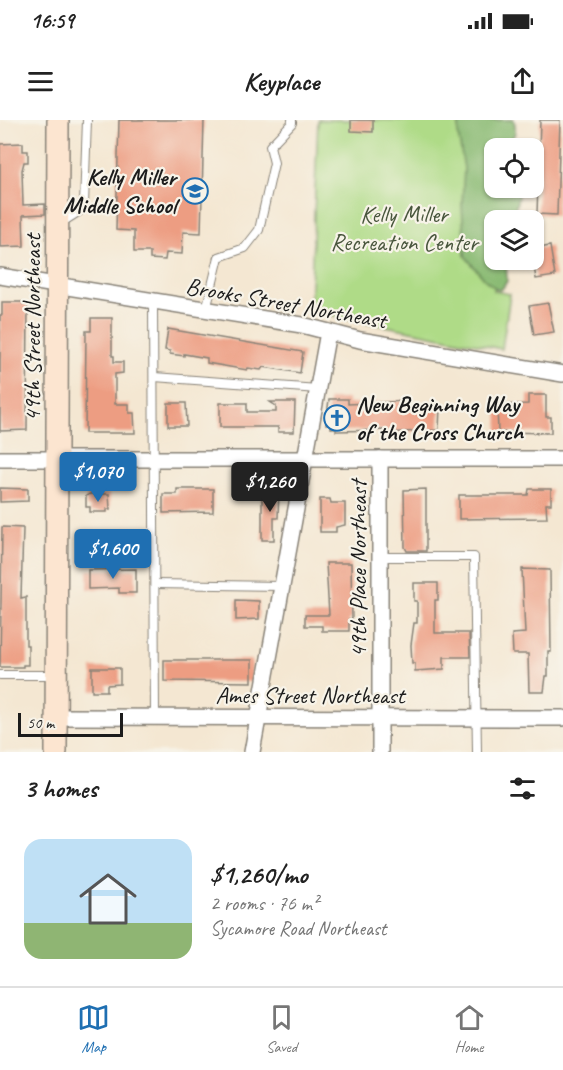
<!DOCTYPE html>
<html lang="en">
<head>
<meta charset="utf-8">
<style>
  body { margin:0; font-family:Caveat,sans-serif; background:#f2f2f2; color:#222; height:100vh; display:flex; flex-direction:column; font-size:22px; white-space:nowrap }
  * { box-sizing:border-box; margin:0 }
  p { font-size:20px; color:#767676 }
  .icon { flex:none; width:33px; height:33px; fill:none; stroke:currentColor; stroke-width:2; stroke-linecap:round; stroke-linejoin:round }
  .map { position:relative; height:632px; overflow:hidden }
  .side { display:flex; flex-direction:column; background:#fff; flex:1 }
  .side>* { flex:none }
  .buttons { position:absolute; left:484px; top:18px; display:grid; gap:12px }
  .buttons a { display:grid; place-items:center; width:60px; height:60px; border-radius:12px; background:#fff; box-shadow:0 2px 4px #0004; font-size:30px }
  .scale { position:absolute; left:18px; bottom:15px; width:105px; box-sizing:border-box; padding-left:6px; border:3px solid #1c1c1c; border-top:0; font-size:16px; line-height:21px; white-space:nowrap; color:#1c1c1c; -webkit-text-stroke:4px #f7f3e8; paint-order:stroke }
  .price { position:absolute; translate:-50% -51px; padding:0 14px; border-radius:6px; background:#1f6fb2; color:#fff; font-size:20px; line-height:39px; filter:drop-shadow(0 2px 3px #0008) }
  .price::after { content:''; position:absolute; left:50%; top:36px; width:18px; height:14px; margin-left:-9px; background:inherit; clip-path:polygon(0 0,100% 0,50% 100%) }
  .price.current { background:#222; color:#fff }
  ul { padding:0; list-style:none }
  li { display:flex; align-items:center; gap:18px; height:150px; padding:0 24px }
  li+li { border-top:2px solid #e0e0e0 }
  li span { display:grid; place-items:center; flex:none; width:168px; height:120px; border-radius:18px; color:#555 }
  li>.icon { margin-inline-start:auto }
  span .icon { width:72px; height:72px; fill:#fffc; stroke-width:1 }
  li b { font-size:26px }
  h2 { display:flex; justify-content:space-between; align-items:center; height:72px; padding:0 24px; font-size:26px }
  .status { display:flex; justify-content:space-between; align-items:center; height:42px; padding:0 30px; background:#fff; direction:ltr }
  .status svg { height:16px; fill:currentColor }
  header { display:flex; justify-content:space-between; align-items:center; height:78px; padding:0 24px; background:#fff; font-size:27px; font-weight:700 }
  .tabs { display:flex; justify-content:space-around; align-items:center; height:84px; border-top:2px solid #e0e0e0; background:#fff; font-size:16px; color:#767676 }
  .tabs a { display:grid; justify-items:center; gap:3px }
  .tabs .current { color:#1f6fb2 }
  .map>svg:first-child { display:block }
  .green { fill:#afdb87; stroke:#667c52; stroke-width:1.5 }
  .forest { fill:#8bbb74; stroke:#546c48; stroke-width:1.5 }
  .building { fill:#ed9d82 }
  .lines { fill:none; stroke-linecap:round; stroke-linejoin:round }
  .lane-casing { stroke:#888277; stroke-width:10 }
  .street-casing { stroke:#888277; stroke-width:18 }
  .secondary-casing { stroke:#888277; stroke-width:24 }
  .lane { stroke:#fff; stroke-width:8 }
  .street { stroke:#fff; stroke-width:15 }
  .secondary { stroke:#fce5d0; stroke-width:21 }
  .labels { text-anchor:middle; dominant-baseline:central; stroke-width:4.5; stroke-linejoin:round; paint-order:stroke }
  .poi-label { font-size:24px; font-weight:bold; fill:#1c1c1c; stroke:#f7f3e8; text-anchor:end }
  .park-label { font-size:24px; fill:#48553c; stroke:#f7f3e8 }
  .street-label { font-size:24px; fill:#1c1c1c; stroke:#f7f3e8 }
</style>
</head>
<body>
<div class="status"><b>16:59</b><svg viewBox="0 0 49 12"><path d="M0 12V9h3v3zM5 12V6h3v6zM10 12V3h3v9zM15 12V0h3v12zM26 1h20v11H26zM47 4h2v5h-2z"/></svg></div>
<header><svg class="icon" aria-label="menu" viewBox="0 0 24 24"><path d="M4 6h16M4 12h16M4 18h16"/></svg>Keyplace<svg class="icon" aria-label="share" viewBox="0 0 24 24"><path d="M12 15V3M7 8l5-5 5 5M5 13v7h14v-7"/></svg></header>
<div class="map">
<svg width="563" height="632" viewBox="0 0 563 632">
  <rect width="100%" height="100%" fill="#f7f3e8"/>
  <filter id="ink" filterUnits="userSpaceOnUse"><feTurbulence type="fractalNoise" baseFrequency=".0167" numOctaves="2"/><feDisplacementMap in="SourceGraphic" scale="12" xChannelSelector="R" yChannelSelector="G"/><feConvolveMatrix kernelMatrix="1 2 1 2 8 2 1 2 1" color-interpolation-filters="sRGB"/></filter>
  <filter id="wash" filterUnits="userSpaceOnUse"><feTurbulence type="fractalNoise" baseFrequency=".008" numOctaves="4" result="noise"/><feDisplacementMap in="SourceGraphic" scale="24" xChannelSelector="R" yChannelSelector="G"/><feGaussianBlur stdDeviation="1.35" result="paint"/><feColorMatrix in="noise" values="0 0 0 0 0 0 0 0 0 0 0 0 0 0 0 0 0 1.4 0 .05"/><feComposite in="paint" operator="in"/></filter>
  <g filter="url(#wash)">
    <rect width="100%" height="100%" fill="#f4e7d2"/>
    <polygon class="green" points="318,0 513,0 512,28 495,28 495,140 499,140 494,171 510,174 502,229 310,191"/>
    <path class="forest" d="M459 0H514C518 18 512 16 503 28H495V68H517L518 78 512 100H495V140H506L507 161 502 169 498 170 485 160 465 136 462 85 464 48 458 14Z"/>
    <g id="blocks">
      <g class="building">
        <polygon points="119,0 204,0 201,113 183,112 182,134 166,133 165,140 150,139 150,132 134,132 134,111 116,110"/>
        <polygon points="351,0 373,0 373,12 351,11"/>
        <polygon points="540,0 560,0 557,95 537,94"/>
        <polygon points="23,23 23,31 28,31 28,42 24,42 22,50 23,85 45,84 45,94 23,95 24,126 0,127 0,24"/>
        <polygon points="550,126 555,156 536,159 533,140 534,129"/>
        <polygon points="2,182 23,182 23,184 28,184 27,310 0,311 0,195 2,195"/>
        <polygon points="548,183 554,212 534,215 529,186"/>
        <polygon points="91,198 112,198 112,236 114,236 114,242 123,242 123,253 115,254 115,284 129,284 129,293 134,293 135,313 85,313 86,211 91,211"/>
        <polygon points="168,209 303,232 300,253 263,247 261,250 248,248 247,250 207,243 207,238 184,234 184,236 170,234 170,231 165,230"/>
        <polygon points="528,275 546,275 546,297 551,297 551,313 498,312 497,285 528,284"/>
        <polygon points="329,279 348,279 348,284 405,281 405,287 440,287 439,310 387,313 387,310 336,311 336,308 331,308 331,304 326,304"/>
        <polygon points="270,282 295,282 294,312 278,312 278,307 220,307 220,283 247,283 247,292 276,292 276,286"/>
        <polygon points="168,283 186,283 187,306 168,306"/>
        <polygon points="0,368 28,369 28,381 0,382"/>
        <polygon points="177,369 213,369 213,392 163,393 163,374 177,374"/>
        <polygon points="426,369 426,431 407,431 405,427 404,370"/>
        <polygon points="529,369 551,369 551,384 546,384 547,398 459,399 459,375 528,375"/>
        <polygon points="264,370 279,370 278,398 274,398 274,420 262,420 262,375 264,375"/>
        <polygon points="90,374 109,374 110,389 107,389 107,392 90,392 90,387 86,387 86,376"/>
        <polygon points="320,379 330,379 331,383 345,383 345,405 336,407 336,412 320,412"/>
        <polygon points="2,407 23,408 21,478 26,477 26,525 28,525 28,545 23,545 23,547 0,547"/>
        <polygon points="326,443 351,443 352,499 349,499 349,511 322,511 322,506 305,506 305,495 329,495"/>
        <polygon points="136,449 136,473 119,473 119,468 88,469 88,450"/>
        <polygon points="522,449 550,450 551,532 548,532 548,556 546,556 544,572 529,572 528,534 513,534 512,514 525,513"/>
        <polygon points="414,463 438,463 438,480 435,480 435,513 469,513 470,537 444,537 444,549 415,551 415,543 412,543 411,525 414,503 417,503 417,481 414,481"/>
        <polygon points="236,480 259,481 259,499 236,500"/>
        <polygon points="164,540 252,540 252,562 164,561"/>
        <polygon points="92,548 120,548 120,564 107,565 107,571 92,571"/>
      </g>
    </g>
  </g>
  <g filter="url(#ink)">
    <use href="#blocks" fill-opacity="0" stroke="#888277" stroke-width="1.5"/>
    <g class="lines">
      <g class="lane-casing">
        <g id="lane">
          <polyline points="61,103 83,89 84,85 87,0"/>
          <polyline points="153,181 155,597"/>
          <polyline points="206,190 219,137 245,128 259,110 274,43 270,26 292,3 292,0"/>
          <polyline points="154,257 318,269"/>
          <polyline points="380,437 474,437 477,632"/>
          <polyline points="155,464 282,466"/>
          <polyline points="0,555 55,555"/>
        </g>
      </g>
      <g class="street-casing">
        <g id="street">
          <polyline points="0,156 302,205 360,220 563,254"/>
          <polyline points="0,339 563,339"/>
          <polyline points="56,597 563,598"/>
          <polyline points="252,632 328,212"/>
          <polyline points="380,632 380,339"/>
        </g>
      </g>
      <g class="secondary-casing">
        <polyline id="secondary" points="56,632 58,0"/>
      </g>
      <use href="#lane" class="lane"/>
      <use href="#street" class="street"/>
      <use href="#secondary" class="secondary"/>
    </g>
  </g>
  <defs>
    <g id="school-ring" transform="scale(1.35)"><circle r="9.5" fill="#f7f3e8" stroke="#1f6fb2" stroke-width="1.5"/><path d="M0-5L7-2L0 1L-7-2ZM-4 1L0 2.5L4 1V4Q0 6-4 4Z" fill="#1f6fb2"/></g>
    <g id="church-ring" transform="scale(1.35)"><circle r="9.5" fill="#f7f3e8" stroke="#1f6fb2" stroke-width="1.5"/><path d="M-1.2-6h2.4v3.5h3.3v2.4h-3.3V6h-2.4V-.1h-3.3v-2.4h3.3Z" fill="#1f6fb2"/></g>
  </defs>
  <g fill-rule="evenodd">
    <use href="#school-ring" x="195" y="71"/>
    <use href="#church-ring" x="337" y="298"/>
  </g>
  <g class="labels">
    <g class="poi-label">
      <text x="176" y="57">Kelly Miller<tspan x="176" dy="28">Middle School</tspan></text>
      <text x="356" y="284" text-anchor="start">New Beginning Way<tspan x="356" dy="28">of the Cross Church</tspan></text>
    </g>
    <g class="park-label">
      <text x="404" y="94">Kelly Miller<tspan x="404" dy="28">Recreation Center</tspan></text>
    </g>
    <g class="street-label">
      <text transform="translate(286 183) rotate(10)">Brooks Street Northeast</text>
      <text transform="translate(32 208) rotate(-90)">49th Street Northeast</text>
      <text transform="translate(358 449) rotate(-90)">49th Place Northeast</text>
      <text x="310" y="575">Ames Street Northeast</text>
    </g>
  </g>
</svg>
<div class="buttons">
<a><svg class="icon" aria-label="locate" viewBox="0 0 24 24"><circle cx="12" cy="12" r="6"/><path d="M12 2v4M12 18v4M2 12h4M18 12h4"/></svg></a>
<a><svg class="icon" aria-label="layers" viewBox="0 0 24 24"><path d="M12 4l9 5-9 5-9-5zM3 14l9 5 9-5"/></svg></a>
</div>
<div class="scale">50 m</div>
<b class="price" style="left:98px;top:383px">$1,070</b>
<b class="price current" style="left:270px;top:393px">$1,260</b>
<b class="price" style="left:113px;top:460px">$1,600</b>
</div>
<section class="side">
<h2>3 homes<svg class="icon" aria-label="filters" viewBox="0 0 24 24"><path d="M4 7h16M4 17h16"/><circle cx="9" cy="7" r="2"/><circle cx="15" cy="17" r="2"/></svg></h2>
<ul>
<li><span style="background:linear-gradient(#bfe0f5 70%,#8fb573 0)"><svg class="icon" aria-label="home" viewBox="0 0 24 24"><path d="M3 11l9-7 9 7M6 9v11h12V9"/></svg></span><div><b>$1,260/mo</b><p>2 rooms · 76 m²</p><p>Sycamore Road Northeast</p></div></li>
</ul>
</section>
<nav class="tabs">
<a class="current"><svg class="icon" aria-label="map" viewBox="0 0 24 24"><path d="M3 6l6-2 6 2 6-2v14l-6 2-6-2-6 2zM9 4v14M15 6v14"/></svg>Map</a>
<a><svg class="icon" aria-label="saved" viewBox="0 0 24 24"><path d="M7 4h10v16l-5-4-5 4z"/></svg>Saved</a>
<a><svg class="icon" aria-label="home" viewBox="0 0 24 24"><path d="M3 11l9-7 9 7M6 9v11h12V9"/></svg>Home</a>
</nav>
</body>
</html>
